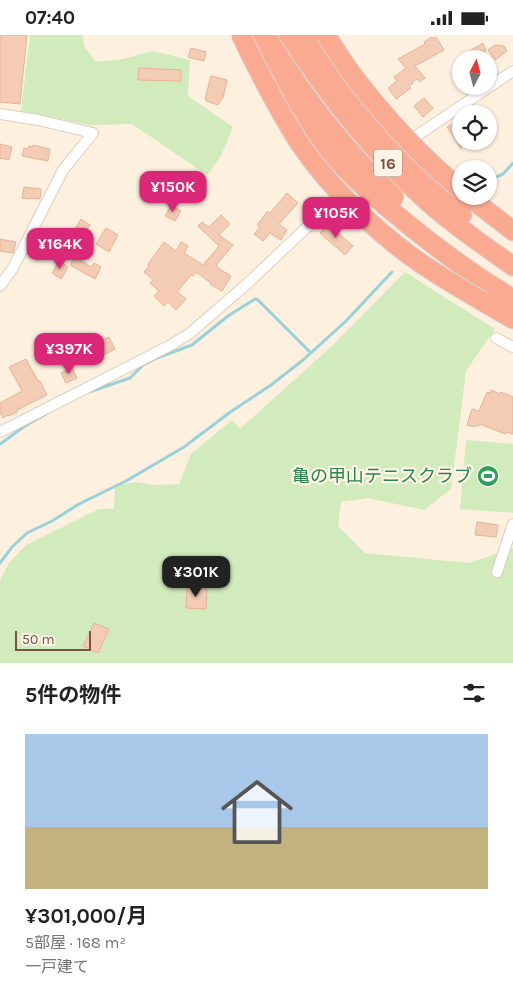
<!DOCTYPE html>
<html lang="ja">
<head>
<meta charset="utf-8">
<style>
  body { margin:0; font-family:Karla,"Noto Sans JP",sans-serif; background:#f6f6f6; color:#222; height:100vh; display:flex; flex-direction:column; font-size:19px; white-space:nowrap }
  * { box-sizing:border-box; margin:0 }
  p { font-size:16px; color:#767676 }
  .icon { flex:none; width:28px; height:28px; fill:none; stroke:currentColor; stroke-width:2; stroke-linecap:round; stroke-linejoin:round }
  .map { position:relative; height:628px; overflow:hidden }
  .details { display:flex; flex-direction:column; background:#fff; flex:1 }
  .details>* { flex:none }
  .needle { width:32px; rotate:6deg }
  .buttons { position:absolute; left:452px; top:15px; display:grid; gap:10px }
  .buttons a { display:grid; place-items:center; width:45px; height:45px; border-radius:50%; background:#fff; box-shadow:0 1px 4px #0004; font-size:25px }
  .scale { position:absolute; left:15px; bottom:12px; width:76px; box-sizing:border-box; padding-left:5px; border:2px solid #745546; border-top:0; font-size:14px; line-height:18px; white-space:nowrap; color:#745546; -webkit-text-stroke:4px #fff4e6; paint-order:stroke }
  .price { position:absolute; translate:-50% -42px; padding:0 11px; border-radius:10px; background:#db2777; color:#fff; font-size:16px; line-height:32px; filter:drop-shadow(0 1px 2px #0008) }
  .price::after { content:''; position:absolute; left:50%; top:30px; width:15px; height:11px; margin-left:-8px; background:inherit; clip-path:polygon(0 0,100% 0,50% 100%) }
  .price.on { background:#222; color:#fff }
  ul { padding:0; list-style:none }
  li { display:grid; align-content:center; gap:10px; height:265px; padding:0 25px }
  li span { display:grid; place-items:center; height:155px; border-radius:0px; color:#555 }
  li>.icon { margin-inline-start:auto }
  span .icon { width:90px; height:90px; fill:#fffc; stroke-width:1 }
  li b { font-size:21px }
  h2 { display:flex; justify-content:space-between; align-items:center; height:60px; padding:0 25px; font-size:21px }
  .status { display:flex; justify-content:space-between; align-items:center; height:35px; padding:0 25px; background:#fff; direction:ltr }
  .status svg { height:14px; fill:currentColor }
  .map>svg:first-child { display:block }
  .green { fill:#d1ebbd }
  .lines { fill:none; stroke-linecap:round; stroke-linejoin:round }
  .stream { stroke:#99d1d9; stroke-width:3 }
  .building { fill:#f4ccb5; stroke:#e7b295 }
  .street-casing { stroke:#e1ccbb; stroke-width:12 }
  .highway-casing { stroke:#dbd3cf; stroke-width:21 }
  .street { stroke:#fff; stroke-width:10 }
  .highway { stroke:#fbaa92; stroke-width:19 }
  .highway-bridge-casing { stroke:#dbd3cf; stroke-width:21; stroke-linecap:butt }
  .highway-bridge { stroke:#fbaa92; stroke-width:19 }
  .labels { text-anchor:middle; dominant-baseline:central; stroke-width:4.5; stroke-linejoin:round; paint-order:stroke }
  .shield { fill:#fff4e6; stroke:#9e8576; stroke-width:1 }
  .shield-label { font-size:16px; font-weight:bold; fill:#745546 }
  .leisure-label { font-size:18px; fill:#27864d; stroke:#fff4e6; text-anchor:end }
</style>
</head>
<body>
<div class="status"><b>07:40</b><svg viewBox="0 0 49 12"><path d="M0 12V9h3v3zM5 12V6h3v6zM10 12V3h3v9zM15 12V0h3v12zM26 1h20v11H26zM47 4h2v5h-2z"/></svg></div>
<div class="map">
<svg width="513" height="628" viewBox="0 0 513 628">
  <rect width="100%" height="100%" fill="#fdf0df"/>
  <g class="green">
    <polygon points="30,0 83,0 84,11 96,27 123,24 153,16 190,25 188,61 233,92 221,121 207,140 132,89 89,90 21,76"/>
    <polygon points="405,237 495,294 466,336 451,454 424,475 368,463 341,467 338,491 365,518 469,528 513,513 513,628 0,628 0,546 9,528 26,510 99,474 114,474 115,451 135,447 156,450 179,449 191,419 232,385 240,394 334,309"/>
    <polygon points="466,405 513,409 513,478 460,474"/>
  </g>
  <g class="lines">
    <g class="stream">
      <polyline points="489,145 503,139 513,128"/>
      <polyline points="89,357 130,343 143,330 157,323 192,310 228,281 255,264 258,265 311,318"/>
      <polyline points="0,409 25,391 46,379"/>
      <polyline points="0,528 12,512 27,498 52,486 79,469 126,446 184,412 229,378 271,350 303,325 346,286 392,237"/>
    </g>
  </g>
  <g class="building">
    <polygon points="0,0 27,0 20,69 0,67"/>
    <polygon points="432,2 433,4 436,2 444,15 415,31 425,43 420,47 417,44 412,47 413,48 409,51 411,53 396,64 388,53 397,46 394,42 406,33 398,24 425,9 424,7"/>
    <polygon points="483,8 486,16 467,24 461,24 461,25 460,22"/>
    <polygon points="495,10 504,11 507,16 495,25 488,15"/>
    <polygon points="191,13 206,17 204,26 188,22"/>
    <polygon points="139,33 181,35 181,46 138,45"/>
    <polygon points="211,41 227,45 223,63 222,63 218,70 206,66 207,64 205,64"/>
    <polygon points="424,63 433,73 423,82 414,71"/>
    <polygon points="457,86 461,92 461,114 447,92"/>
    <polygon points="0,109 12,112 9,125 0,123"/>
    <polygon points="33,110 50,114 48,126 22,121 24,113 28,114 29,111 33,112"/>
    <polygon points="24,152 41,154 40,164 30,163 30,164 22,163"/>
    <polygon points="287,158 298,168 279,189 287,195 281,205 270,198 263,206 254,199 260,192 257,190 268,176 270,178"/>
    <polygon points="171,171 181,176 175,186 165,181"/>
    <polygon points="221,180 230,189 219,200 233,210 216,230 218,232 218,233 231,241 222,256 210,249 211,248 196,237 193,241 191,240 177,257 186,264 176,275 168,267 164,271 154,261 159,256 150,248 153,245 144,237 149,231 148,229 164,207 176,216 181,207 188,211 184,218 203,230 219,211 198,191 202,187 209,192"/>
    <polygon points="81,184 90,190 83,201 74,196"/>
    <polygon points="328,189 353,211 345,220 320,198"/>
    <polygon points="106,193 118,200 109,217 96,209"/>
    <polygon points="0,204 16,207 13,218 0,216"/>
    <polygon points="75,222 91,232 94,228 101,232 95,244 70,230"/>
    <polygon points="59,226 68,232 61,244 52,238"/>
    <polygon points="109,302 115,314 96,324 92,316 93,315 91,311"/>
    <polygon points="26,324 38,346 40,346 47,360 17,375 17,377 9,381 8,380 3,383 0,378 0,368 22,356 9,332"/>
    <polygon points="72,333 77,343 66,348 61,338"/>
    <polygon points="491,355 500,359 501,357 513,362 513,399 505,397 505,399 480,389 479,391 476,390 475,392 467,390 472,374 479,376 487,357 490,358"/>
    <polygon points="477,487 498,490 496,502 475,500"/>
    <polygon points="192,551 201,551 201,554 207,554 206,574 186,573 187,553 191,553"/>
    <polygon points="94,588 109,594 98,618 83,611"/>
  </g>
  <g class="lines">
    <g class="street-casing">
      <g id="street">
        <polyline points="0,79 38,85 93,98 63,135 13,233 0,251"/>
        <polyline points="406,108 513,36"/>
        <polyline points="496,303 513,312"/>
        <polyline points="0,397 169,311 189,299 248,248 323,177 344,159"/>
        <polyline points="497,537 513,489"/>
      </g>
    </g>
    <g class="highway-casing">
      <g id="highway">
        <path d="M266 0C301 59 344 115 394 162"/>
        <path d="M289 0C328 61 374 118 428 167 454 190 484 211 513 231"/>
        <path d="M310 0C324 21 336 42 351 61 384 104 422 144 462 180"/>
        <path d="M254 8C266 31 280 55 296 76 321 112 354 144 387 172 427 206 468 237 513 264"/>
        <polyline points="468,161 513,196"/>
        <polyline points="482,266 513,284"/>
      </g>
    </g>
    <use href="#street" class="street"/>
    <use href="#highway" class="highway"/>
    <g class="highway-bridge-casing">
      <g id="highway-bridge">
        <path d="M241 0C258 35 276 71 297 104 323 144 358 179 395 209 422 231 452 248 482 266"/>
        <path d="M326 0C336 16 346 32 358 47 389 87 423 123 461 155"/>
      </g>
    </g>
    <use href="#highway-bridge" class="highway-bridge"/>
  </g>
  <defs>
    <g id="stadium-disc" transform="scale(1.125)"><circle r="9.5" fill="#2e9e5b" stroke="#fff4e6"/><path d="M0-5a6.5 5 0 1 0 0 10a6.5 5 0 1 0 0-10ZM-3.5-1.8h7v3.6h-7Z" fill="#fff"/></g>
  </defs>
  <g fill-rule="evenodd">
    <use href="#stadium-disc" x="488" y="441"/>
  </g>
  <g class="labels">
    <rect class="shield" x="374" y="114.5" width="28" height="27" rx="4"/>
    <g class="shield-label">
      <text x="388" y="128">16</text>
    </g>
    <g class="leisure-label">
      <text x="472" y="441">亀の甲山テニスクラブ</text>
    </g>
  </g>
</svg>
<div class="buttons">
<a><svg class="needle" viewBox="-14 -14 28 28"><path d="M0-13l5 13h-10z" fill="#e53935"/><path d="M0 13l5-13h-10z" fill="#767676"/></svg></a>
<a><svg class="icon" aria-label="locate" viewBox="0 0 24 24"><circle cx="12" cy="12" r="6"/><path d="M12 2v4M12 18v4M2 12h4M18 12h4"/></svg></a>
<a><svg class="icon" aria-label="layers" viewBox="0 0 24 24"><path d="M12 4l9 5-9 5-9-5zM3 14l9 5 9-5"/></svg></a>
</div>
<div class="scale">50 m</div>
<b class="price" style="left:173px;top:178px">¥150K</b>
<b class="price" style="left:336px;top:204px">¥105K</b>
<b class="price" style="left:60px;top:235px">¥164K</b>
<b class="price" style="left:69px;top:340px">¥397K</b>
<b class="price on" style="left:196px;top:563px">¥301K</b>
</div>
<section class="details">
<h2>5件の物件<svg class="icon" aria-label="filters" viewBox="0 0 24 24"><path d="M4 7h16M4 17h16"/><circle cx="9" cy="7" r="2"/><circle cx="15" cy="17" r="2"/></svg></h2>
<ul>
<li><span style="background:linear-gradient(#a9c7e8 60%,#c2b280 0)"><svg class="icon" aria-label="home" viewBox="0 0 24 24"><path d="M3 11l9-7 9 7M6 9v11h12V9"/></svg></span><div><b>¥301,000/月</b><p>5部屋 · 168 m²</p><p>一戸建て</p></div></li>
</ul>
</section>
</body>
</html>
